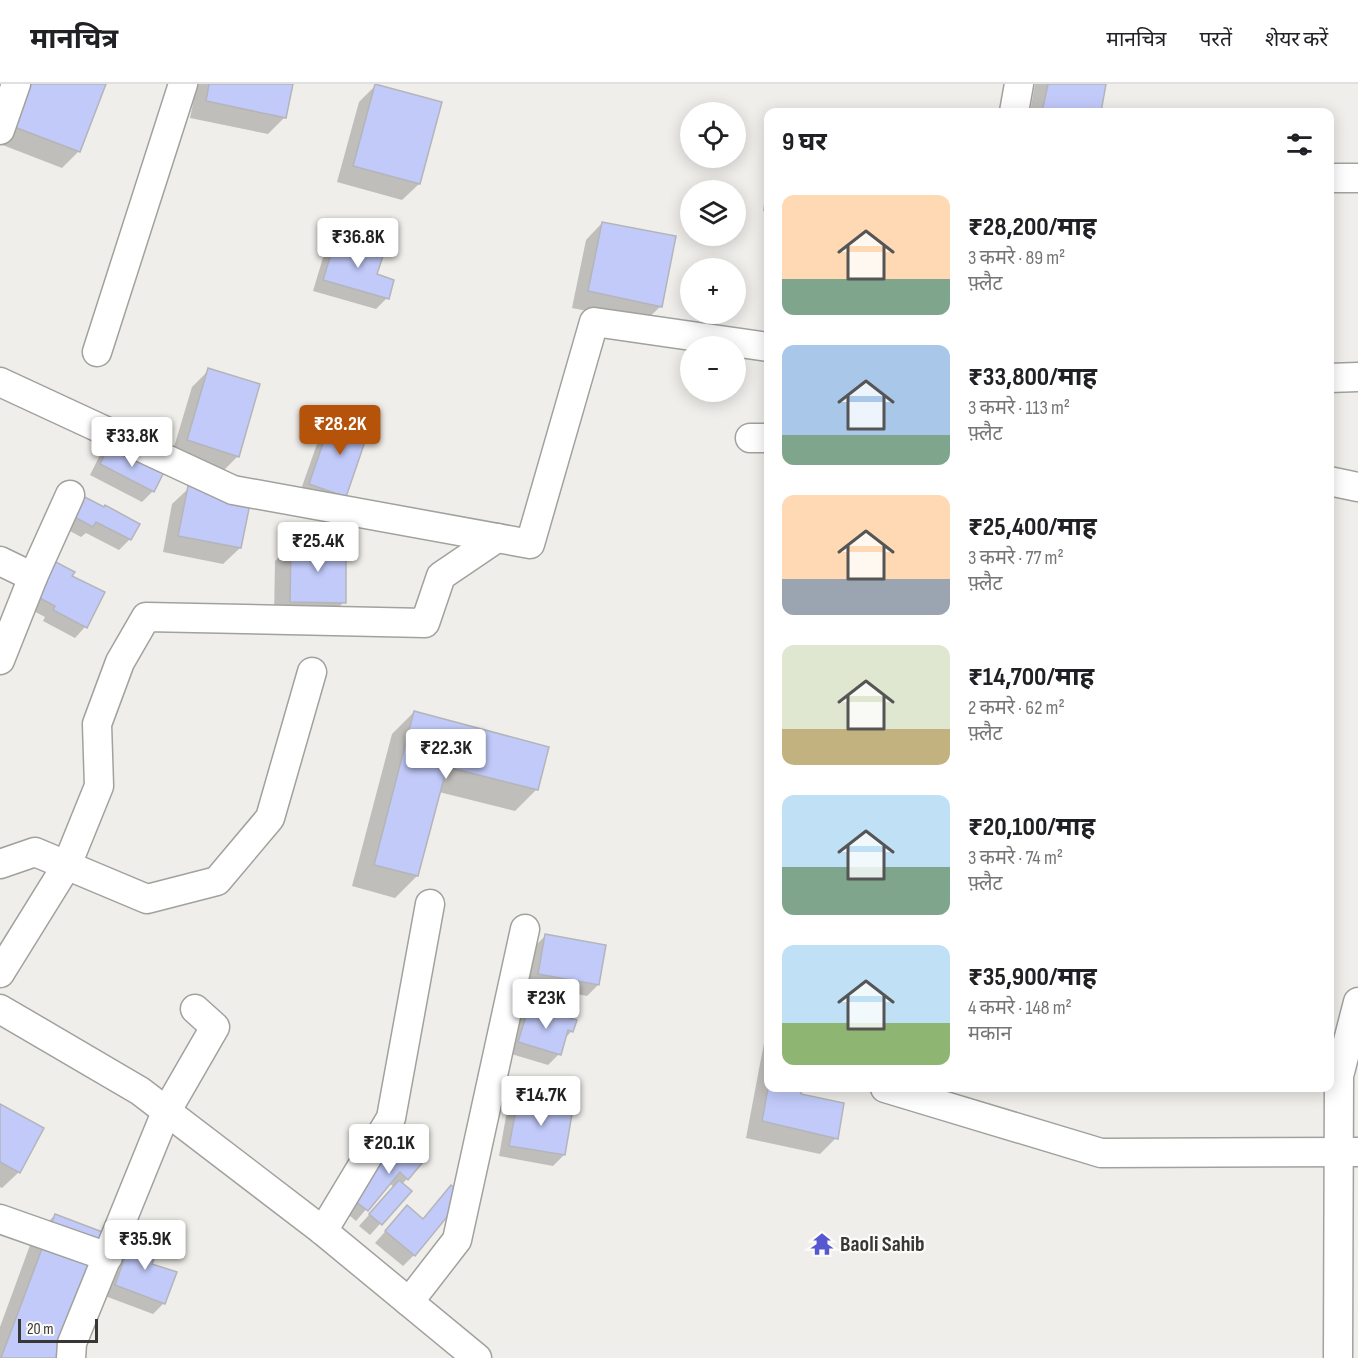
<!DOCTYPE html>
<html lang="hi">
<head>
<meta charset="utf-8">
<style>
  body { margin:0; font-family:"Sofia Sans Condensed","Noto Sans Devanagari",sans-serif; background:#f6f6f6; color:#202124; height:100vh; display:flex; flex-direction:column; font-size:22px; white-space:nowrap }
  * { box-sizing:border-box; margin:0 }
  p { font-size:20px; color:#757577 }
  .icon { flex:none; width:33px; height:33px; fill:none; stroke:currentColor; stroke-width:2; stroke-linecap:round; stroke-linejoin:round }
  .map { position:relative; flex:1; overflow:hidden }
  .details { position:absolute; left:764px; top:24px; width:570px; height:984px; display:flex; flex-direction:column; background:#fff; border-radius:12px; box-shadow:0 3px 15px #0003 }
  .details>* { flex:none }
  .fabs { position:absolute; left:680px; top:18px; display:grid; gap:12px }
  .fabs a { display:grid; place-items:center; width:66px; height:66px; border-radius:50%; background:#fff; box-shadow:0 3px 15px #0003; font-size:30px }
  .scale { position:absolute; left:18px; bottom:15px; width:80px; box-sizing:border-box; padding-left:6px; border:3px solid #383736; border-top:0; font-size:16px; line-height:21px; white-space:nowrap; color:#383736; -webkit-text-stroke:4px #fcfbf7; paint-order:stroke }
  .price { position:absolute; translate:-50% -51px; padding:0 14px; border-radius:6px; background:#fff; color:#222; font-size:20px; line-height:39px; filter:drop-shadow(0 2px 3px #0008) }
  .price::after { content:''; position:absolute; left:50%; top:36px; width:18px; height:14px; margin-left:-9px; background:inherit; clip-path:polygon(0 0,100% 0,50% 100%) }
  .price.current { background:#b45309; color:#fff }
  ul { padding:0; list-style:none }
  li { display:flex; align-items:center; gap:18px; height:150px; padding:0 18px }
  li span { display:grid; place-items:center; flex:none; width:168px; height:120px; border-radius:12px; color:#555 }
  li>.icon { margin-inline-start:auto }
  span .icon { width:72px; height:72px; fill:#fffc; stroke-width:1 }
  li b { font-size:26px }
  h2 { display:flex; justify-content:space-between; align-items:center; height:72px; padding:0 18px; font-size:26px }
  header { display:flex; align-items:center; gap:36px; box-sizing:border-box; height:84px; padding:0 30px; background:#fff; border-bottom:2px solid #e0e0e0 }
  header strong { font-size:28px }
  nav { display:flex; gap:33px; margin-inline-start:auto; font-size:21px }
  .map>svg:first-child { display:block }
  .shadow { fill:#0003 }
  .building { fill:#c1caf9; stroke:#b4b5b9; stroke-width:1.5 }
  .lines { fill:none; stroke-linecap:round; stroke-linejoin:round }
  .minor-casing { stroke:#a1a19d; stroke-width:31 }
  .minor { stroke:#fff; stroke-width:28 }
  .labels { text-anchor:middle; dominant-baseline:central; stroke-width:4.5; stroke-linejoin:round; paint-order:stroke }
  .poi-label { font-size:22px; font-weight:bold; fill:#383736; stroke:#fcfbf7; text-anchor:start }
</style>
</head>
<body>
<header>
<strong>मानचित्र</strong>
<nav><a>मानचित्र</a><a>परतें</a><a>शेयर करें</a></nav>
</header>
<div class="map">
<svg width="1358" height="1274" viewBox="0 0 1358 1274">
  <rect width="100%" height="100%" fill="#efeeea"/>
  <g class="shadow">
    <polygon points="104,0 78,68 62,84 0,60 0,40"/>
    <polygon points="197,0 292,0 285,33 268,50 190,34"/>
    <polygon points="1035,0 1104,0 1099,28 1030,28"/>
    <polygon points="376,1 440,19 419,100 402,116 337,98 359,18"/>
    <polygon points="768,92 768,128 763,127"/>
    <polygon points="602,139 661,222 644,238 572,224 586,156"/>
    <polygon points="336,156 376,191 387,214 376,225 313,207 325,167"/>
    <polygon points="209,286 238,372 221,389 171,373 192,303"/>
    <polygon points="334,332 345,412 299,411 323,343"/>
    <polygon points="110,362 153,407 142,418 90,391 99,373"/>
    <polygon points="189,404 240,464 223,480 163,468 172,420"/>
    <polygon points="66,422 130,455 119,466 86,449 81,453 57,440"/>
    <polygon points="307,457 344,518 327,535 274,534 275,477 291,461 304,461"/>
    <polygon points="71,493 85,543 75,554 43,537 45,533 22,521"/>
    <polygon points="414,628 537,705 515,727 439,708 417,792 395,814 352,802 392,650"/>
    <polygon points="545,852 598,901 587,912 527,901 534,863"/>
    <polygon points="529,923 572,947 564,955 559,970 548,981 508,969 518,934"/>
    <polygon points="768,938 768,1004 801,1004 799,1012 836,1054 820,1070 746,1054"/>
    <polygon points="518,1016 564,1071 553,1082 499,1072 507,1027"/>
    <polygon points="0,1022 19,1088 2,1104 0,1103"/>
    <polygon points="407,1059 407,1095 402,1100 410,1107 370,1151 359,1142 394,1103 389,1099 356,1137 342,1125"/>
    <polygon points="451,1103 414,1171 403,1182 375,1159 407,1123 422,1136"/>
    <polygon points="55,1131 67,1274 0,1274 0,1243 33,1153"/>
    <polygon points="135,1150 150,1181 164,1219 153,1230 105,1212 124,1161"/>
  </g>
  <g class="building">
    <polygon points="25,0 106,0 80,68 9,41"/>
    <polygon points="209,0 293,0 286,34 206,17"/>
    <polygon points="375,0 442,18 420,100 353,82"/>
    <polygon points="1048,0 1106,0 1101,28 1042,28"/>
    <polygon points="602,138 676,152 662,223 588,207"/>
    <polygon points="336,154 384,169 377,190 394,196 389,215 323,196"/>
    <polygon points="208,284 260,300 239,373 187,356"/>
    <polygon points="333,330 370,343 346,413 309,400"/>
    <polygon points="110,360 164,388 154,408 100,380"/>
    <polygon points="188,402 251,415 241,464 178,452"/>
    <polygon points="77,409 104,423 105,421 140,440 131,456 96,438 93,443 67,429"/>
    <polygon points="307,456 322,456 322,460 346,460 346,519 290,518 291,459 306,459"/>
    <polygon points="50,475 75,488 72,492 105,508 87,544 53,526 55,522 32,510"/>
    <polygon points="414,627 549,663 538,706 447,683 418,792 374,781"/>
    <polygon points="545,850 606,861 599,901 538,890"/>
    <polygon points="529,922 577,936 573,948 568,946 561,971 518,958"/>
    <polygon points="768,1004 802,1004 801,1010 844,1019 838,1055 762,1037"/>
    <polygon points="518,1015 573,1024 565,1071 509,1062"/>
    <polygon points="0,1020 44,1044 20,1089 0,1078"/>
    <polygon points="407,1057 427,1073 408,1096 400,1088 368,1127 351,1114 382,1076 387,1081"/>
    <polygon points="399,1096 412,1107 382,1141 369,1130"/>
    <polygon points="451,1101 465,1111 415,1172 385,1147 407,1121 423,1135"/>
    <polygon points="55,1130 113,1152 68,1274 1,1274"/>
    <polygon points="134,1148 161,1158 152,1180 177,1188 165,1220 115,1201"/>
  </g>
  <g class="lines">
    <g class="minor-casing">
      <g id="minor">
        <polyline points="1014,28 1019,0"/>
        <polyline points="0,46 16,0"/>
        <polyline points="1329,94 1358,94"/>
        <polyline points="97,268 183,0"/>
        <polyline points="1329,294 1358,293"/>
        <polyline points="0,298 233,406 530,460 594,238 768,263"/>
        <polyline points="750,354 768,354"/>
        <polyline points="1329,397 1358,403"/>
        <polyline points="0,477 33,493"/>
        <polyline points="0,576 33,493 70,411"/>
        <polyline points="0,780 35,768 147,815 217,797 270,734 312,588"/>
        <polyline points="0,889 67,781 99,702 97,640 120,578 146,533 425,539 441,492 497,454"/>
        <polyline points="0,925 140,1007 323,1147 477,1274"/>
        <polyline points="885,1004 1101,1069 1358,1068"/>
        <polyline points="0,1135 108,1173"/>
        <polyline points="323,1147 391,1034 430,820"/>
        <polyline points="409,1218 457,1156 525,845"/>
        <polyline points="71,1274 72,1259 166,1028 215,943 195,925"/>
        <polyline points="1338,1274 1339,992 1358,918"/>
      </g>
    </g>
    <use href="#minor" class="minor"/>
  </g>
  <defs>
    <g id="temple-bare" transform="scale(1.8)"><path d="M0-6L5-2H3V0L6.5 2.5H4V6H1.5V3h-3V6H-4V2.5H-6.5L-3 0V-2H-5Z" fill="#5558cf" stroke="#fcfbf7" stroke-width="2.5" paint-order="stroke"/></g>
  </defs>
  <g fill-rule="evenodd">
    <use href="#temple-bare" x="822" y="1160"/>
  </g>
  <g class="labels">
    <g class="poi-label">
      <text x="840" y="1160">Baoli Sahib</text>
    </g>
  </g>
</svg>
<div class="fabs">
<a><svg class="icon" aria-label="locate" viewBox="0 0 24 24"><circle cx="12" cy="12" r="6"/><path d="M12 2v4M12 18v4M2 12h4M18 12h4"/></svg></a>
<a><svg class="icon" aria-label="layers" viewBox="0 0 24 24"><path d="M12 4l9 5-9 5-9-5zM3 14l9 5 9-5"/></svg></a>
<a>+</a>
<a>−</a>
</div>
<div class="scale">20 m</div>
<b class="price" style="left:358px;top:185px">₹36.8K</b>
<b class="price current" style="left:340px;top:372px">₹28.2K</b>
<b class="price" style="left:132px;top:384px">₹33.8K</b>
<b class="price" style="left:318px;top:489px">₹25.4K</b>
<b class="price" style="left:446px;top:696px">₹22.3K</b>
<b class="price" style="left:546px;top:946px">₹23K</b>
<b class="price" style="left:541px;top:1043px">₹14.7K</b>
<b class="price" style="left:389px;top:1091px">₹20.1K</b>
<b class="price" style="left:145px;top:1187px">₹35.9K</b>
<section class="details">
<h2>9 घर<svg class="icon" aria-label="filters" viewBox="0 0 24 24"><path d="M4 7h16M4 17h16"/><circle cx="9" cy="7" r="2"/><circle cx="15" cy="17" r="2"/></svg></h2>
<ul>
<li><span style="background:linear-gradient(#ffd9b3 70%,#7fa58c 0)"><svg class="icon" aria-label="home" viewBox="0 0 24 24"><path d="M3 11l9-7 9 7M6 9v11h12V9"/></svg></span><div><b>₹28,200/माह</b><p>3 कमरे · 89 m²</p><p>फ़्लैट</p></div></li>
<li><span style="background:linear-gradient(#a9c7e8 75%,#7fa58c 0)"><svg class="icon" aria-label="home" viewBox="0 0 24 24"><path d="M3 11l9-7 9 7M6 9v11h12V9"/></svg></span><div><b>₹33,800/माह</b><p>3 कमरे · 113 m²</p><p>फ़्लैट</p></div></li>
<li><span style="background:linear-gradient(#ffd9b3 70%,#9aa5b1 0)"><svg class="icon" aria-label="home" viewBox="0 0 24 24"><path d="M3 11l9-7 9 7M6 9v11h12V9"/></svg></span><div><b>₹25,400/माह</b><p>3 कमरे · 77 m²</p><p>फ़्लैट</p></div></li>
<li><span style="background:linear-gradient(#dfe7d0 70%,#c2b280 0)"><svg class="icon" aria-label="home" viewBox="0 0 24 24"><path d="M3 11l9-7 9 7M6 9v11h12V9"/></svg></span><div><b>₹14,700/माह</b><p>2 कमरे · 62 m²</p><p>फ़्लैट</p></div></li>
<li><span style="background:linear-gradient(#bfe0f5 60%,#7fa58c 0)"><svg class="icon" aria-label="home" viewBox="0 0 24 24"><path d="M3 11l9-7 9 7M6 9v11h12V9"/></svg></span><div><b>₹20,100/माह</b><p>3 कमरे · 74 m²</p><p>फ़्लैट</p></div></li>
<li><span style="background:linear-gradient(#bfe0f5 65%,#8fb573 0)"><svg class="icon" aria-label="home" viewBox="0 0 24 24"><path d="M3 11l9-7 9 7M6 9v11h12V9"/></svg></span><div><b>₹35,900/माह</b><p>4 कमरे · 148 m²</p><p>मकान</p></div></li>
</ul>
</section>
</div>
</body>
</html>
